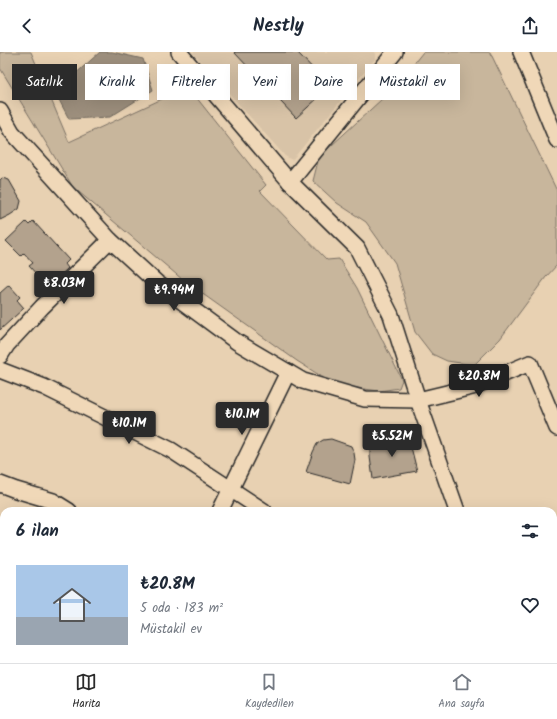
<!DOCTYPE html>
<html lang="tr">
<head>
<meta charset="utf-8">
<style>
  body { margin:0; font-family:Kalam,sans-serif; background:#f6f6f7; color:#1f2937; height:100vh; display:flex; flex-direction:column; font-size:15px; white-space:nowrap }
  * { box-sizing:border-box; margin:0 }
  p { font-size:13px; color:#747a83 }
  .icon { flex:none; width:22px; height:22px; fill:none; stroke:currentColor; stroke-width:2; stroke-linecap:round; stroke-linejoin:round }
  .map { position:relative; flex:1; overflow:hidden }
  .panel { position:absolute; left:0px; top:455px; width:557px; height:156px; display:flex; flex-direction:column; background:#fff; border-radius:12px 12px 0 0; box-shadow:0 4px 16px #0002 }
  .panel>* { flex:none }
  .hud { position:absolute; left:12px; top:12px; width:533px; height:36px; display:flex; gap:8px }
  .price { position:absolute; translate:-50% -34px; padding:0 9px; border-radius:4px; background:#2b2b2b; color:#fff; font-size:13px; line-height:26px; filter:drop-shadow(0 1px 2px #0008) }
  .price::after { content:''; position:absolute; left:50%; top:24px; width:12px; height:9px; margin-left:-6px; background:inherit; clip-path:polygon(0 0,100% 0,50% 100%) }
  .price.on { background:#222; color:#fff }
  ul { padding:0; list-style:none }
  li { display:flex; align-items:center; gap:12px; height:100px; padding:0 16px }
  li span { display:grid; place-items:center; flex:none; width:112px; height:80px; border-radius:0px; color:#555 }
  li>.icon { margin-inline-start:auto }
  span .icon { width:48px; height:48px; fill:#fffc; stroke-width:1 }
  li b { font-size:17px }
  h2 { display:flex; justify-content:space-between; align-items:center; height:48px; padding:0 16px; font-size:17px }
  .pill { padding:0 14px; border-radius:0px; background:#fff; box-shadow:0 4px 16px #0002; font-size:14px; line-height:36px }
  .pill.on { background:#2b2b2b; color:#fff }
  header { display:flex; justify-content:space-between; align-items:center; height:52px; padding:0 16px; background:#fff; font-size:18px; font-weight:800 }
  .dock { display:flex; justify-content:space-around; align-items:center; height:56px; border-top:1px solid #e0e1e3; background:#fff; font-size:11px; color:#747a83 }
  .dock a { display:grid; justify-items:center; gap:2px }
  .dock .on { color:#2b2b2b }
  .map>svg:first-child { display:block }
  .built { fill:#d8c3a7 }
  .green { fill:#c8b69c; stroke:#7a7064 }
  .water { fill:#9d8f7d; stroke:#6f675c }
  .building { fill:#b3a28d; stroke:#2b2b2b }
  .lines { fill:none; stroke-linecap:round; stroke-linejoin:round }
  .minor-casing { stroke:#2b2b2b; stroke-width:18 }
  .minor { stroke:#f0d8b8; stroke-width:15 }
</style>
</head>
<body>
<header><svg class="icon" aria-label="back" viewBox="0 0 24 24"><path d="M15 5l-7 7 7 7"/></svg>Nestly<svg class="icon" aria-label="share" viewBox="0 0 24 24"><path d="M12 15V3M7 8l5-5 5 5M5 13v7h14v-7"/></svg></header>
<div class="map">
<svg width="557" height="611" viewBox="0 0 557 611">
  <rect width="100%" height="100%" fill="#e8d1b2"/>
  <filter id="ink" filterUnits="userSpaceOnUse"><feTurbulence type="fractalNoise" baseFrequency=".025" numOctaves="2"/><feDisplacementMap in="SourceGraphic" scale="8" xChannelSelector="R" yChannelSelector="G"/><feConvolveMatrix kernelMatrix="1 2 1 2 8 2 1 2 1" color-interpolation-filters="sRGB"/></filter>
  <g filter="url(#ink)">
    <polygon class="built" points="192,0 375,0 375,7 292,108 285,104"/>
    <g class="green">
      <polygon points="0,0 31,0 69,90 188,35 266,133 260,139 327,208 339,207 357,236 402,328 399,336 379,339 335,333 297,309 183,228 73,135 0,16"/>
      <polygon points="423,0 490,0 557,139 557,213 546,225 500,287 474,313 447,309 432,302 415,280 395,211 366,170 337,151 313,129 319,105 395,35"/>
      <polygon points="4,594 4,607 171,607 185,611 0,611 0,595"/>
    </g>
    <polygon class="water" points="100,0 112,0 143,7 153,38 110,65 69,67 55,40"/>
    <g class="building">
      <polygon points="234,0 297,0 326,30 315,41 319,45 296,66"/>
      <polygon points="2,126 9,128 21,149 19,157 10,163 0,168 0,128"/>
      <polygon points="33,169 69,208 65,212 68,216 48,235 29,214 33,211 24,201 21,204 6,189 26,170 29,173"/>
      <polygon points="9,233 20,245 17,248 24,256 0,278 0,241"/>
      <polygon points="402,384 407,389 411,395 417,419 373,427 370,405 370,397 374,390 380,387"/>
      <polygon points="331,387 351,394 354,401 355,408 350,432 306,420 313,400 317,392 323,388"/>
      <polygon points="557,517 557,542 553,544 553,519"/>
      <polygon points="557,586 557,611 553,602 553,587"/>
      <polygon points="299,607 351,607 349,611 297,611"/>
      <polygon points="364,607 394,607 399,609 398,611 362,611"/>
    </g>
    <g class="lines">
      <g class="minor-casing">
        <g id="minor">
          <polyline points="179,0 290,130 357,196 391,263 418,348 457,459"/>
          <polyline points="521,0 557,88"/>
          <polyline points="0,59 12,80 110,188 157,231 237,290 303,329 365,347 418,348 472,335 530,311 557,376"/>
          <polyline points="290,130 395,0"/>
          <polyline points="0,304 7,293 42,255 110,188"/>
          <polyline points="0,318 44,335 171,398 264,459"/>
          <polyline points="0,432 16,438 53,449 69,459"/>
          <polyline points="220,459 288,320"/>
          <polyline points="553,569 557,567"/>
          <polyline points="251,607 256,611"/>
          <polyline points="453,607 457,607"/>
          <polyline points="510,607 512,611"/>
          <polyline points="416,611 418,607"/>
        </g>
      </g>
      <use href="#minor" class="minor"/>
    </g>
  </g>
</svg>
<b class="price" style="left:64px;top:253px">₺8.03M</b>
<b class="price" style="left:174px;top:260px">₺9.94M</b>
<b class="price on" style="left:479px;top:346px">₺20.8M</b>
<b class="price" style="left:242px;top:384px">₺10.1M</b>
<b class="price" style="left:129px;top:393px">₺10.1M</b>
<b class="price" style="left:392px;top:406px">₺5.52M</b>
<div class="hud">
<a class="pill on">Satılık</a>
<a class="pill">Kiralık</a>
<a class="pill">Filtreler</a>
<a class="pill">Yeni</a>
<a class="pill">Daire</a>
<a class="pill">Müstakil ev</a>
</div>
<section class="panel">
<h2>6 ilan<svg class="icon" aria-label="filters" viewBox="0 0 24 24"><path d="M4 7h16M4 17h16"/><circle cx="9" cy="7" r="2"/><circle cx="15" cy="17" r="2"/></svg></h2>
<ul>
<li><span style="background:linear-gradient(#a9c7e8 65%,#9aa5b1 0)"><svg class="icon" aria-label="home" viewBox="0 0 24 24"><path d="M3 11l9-7 9 7M6 9v11h12V9"/></svg></span><div><b>₺20.8M</b><p>5 oda · 183 m²</p><p>Müstakil ev</p></div><svg class="icon" aria-label="heart" viewBox="0 0 24 24"><path d="M12 20l-8-8c-3-5 5-10 8-4 3-6 11-1 8 4z"/></svg></li>
</ul>
</section>
</div>
<nav class="dock">
<a class="on"><svg class="icon" aria-label="map" viewBox="0 0 24 24"><path d="M3 6l6-2 6 2 6-2v14l-6 2-6-2-6 2zM9 4v14M15 6v14"/></svg>Harita</a>
<a><svg class="icon" aria-label="saved" viewBox="0 0 24 24"><path d="M7 4h10v16l-5-4-5 4z"/></svg>Kaydedilen</a>
<a><svg class="icon" aria-label="home" viewBox="0 0 24 24"><path d="M3 11l9-7 9 7M6 9v11h12V9"/></svg>Ana sayfa</a>
</nav>
</body>
</html>
